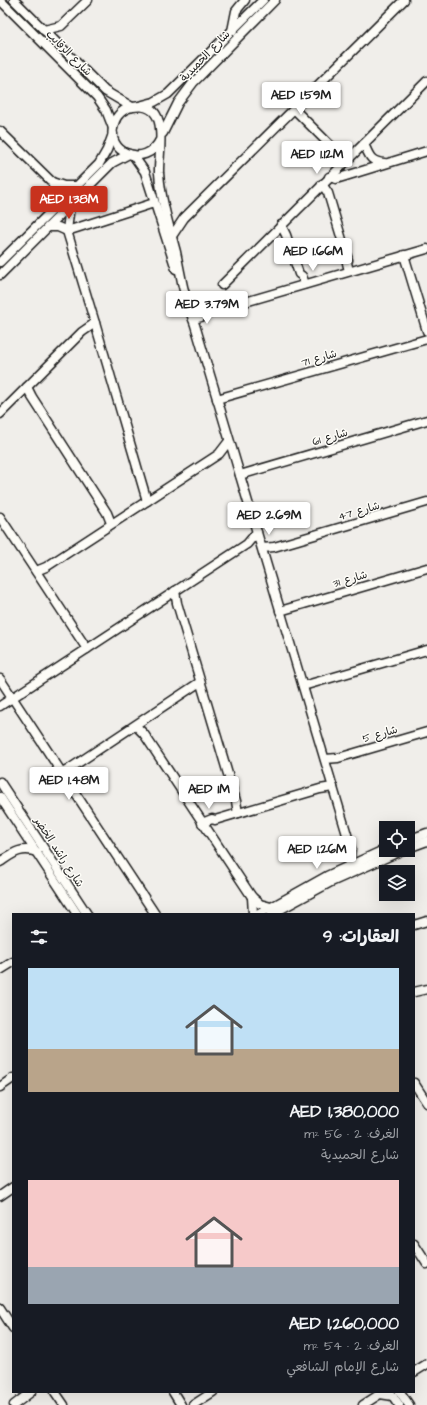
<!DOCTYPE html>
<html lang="ar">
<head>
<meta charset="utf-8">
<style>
  body { margin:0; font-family:"Architects Daughter","Playpen Sans Arabic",sans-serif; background:#242831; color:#f1f3f6; direction:rtl; height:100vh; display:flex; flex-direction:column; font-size:15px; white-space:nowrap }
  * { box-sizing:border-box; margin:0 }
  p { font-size:13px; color:#9ea1a6 }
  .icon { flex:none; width:22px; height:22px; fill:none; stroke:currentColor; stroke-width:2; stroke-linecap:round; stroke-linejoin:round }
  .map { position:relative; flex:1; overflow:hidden; direction:ltr }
  .sheet { position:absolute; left:12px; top:913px; width:403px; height:480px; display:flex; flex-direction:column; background:#171b24; border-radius:0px; box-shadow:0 4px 16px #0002; direction:rtl }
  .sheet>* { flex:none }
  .fabs { position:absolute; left:379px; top:821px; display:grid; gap:8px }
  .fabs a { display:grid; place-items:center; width:36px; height:36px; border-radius:0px; background:#171b24; box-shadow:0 4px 16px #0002; font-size:20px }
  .price { position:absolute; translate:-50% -34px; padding:0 9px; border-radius:4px; background:#fff; color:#222; font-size:13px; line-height:26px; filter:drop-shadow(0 1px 2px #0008) }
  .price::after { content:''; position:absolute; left:50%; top:24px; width:12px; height:9px; margin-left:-6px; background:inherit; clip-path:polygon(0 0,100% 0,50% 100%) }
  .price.on { background:#c8321e; color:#fff }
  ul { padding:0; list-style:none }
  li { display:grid; align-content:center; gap:8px; height:212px; padding:0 16px }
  li span { display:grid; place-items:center; height:124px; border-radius:0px; color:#555 }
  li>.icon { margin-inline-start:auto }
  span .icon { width:72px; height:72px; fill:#fffc; stroke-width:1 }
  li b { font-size:17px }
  h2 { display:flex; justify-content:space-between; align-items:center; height:48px; padding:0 16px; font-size:17px }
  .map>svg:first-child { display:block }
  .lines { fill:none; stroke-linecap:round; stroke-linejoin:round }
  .minor-casing { stroke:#1c1c1c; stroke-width:11 }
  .minor { stroke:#fdfcf7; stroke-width:8 }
  .labels { text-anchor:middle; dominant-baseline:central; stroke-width:3; stroke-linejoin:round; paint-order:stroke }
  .street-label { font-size:11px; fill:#1c1c1c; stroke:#fdfcf7 }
</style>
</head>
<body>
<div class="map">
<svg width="427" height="1405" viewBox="0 0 427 1405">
  <rect width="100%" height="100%" fill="#f0eeea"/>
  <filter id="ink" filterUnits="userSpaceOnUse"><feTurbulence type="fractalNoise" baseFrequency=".025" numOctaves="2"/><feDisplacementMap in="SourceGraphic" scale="8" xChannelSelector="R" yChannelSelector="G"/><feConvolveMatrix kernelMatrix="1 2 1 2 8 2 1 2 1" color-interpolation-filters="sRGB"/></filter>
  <g filter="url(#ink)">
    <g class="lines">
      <g class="minor-casing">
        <g id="minor">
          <polyline points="0,0 97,97 106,110 113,128"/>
          <polyline points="14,0 105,91 132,107"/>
          <polyline points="44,30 61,26 88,0"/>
          <polyline points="232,31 236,11 245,0"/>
          <polyline points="139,106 154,102 168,94 263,0"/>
          <polyline points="294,109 346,161"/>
          <polyline points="0,131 52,182 56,195 53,209"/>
          <polyline points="163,133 178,103 193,83 275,0"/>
          <path d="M160 140C146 169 104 153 114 124 116 115 124 108 133 107 172 100 158 152 159 173 161 200 169 226 176 252 178 262 180 272 182 282 185 297 190 311 195 325 204 355 213 385 222 415 265 559 308 704 351 848L349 866"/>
          <path d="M364 144C369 155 370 162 384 163"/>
          <polyline points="133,155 145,172 176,269"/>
          <polyline points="329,177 336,179 427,151"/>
          <polyline points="52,182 64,186 76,186"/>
          <polyline points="322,184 328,193 348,260 347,263 349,271"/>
          <polyline points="70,205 67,231 95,323 147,501"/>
          <polyline points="281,225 286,235 299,274 302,276 305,284"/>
          <polyline points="48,227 58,227 67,231 154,203"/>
          <polyline points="172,236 184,218 404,0"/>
          <polyline points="404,255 427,331"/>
          <polyline points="0,262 99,164 107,150 113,134"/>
          <polyline points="0,275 112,163 129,154"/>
          <polyline points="222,285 427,81"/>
          <polyline points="193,319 201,317 204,314 427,249"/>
          <polyline points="27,387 32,397 107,513 111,523"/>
          <polyline points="217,399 427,339"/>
          <polyline points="0,414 82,332 95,323"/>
          <polyline points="240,475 427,420"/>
          <polyline points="0,517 87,649"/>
          <polyline points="262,548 274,547 427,502"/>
          <polyline points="36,571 46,567 219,454 229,441"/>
          <polyline points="175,591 177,603 236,801 238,813"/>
          <polyline points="280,611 427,568"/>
          <polyline points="0,679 155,914"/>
          <polyline points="303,686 427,650"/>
          <polyline points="0,706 247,544 257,532"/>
          <polyline points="136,726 144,734 252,897 260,904 271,907"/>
          <polyline points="325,759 338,758 427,732"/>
          <polyline points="63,773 200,682"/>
          <polyline points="0,782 87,914"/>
          <polyline points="0,797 77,914"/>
          <polyline points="202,823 212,819 215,820 320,789 333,787"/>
          <polyline points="408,840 427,833"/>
          <polyline points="408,848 427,841"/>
          <path d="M0 862C12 854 21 846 37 852"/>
          <polyline points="252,897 253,914"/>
          <polyline points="259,914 327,876 386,849"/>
          <polyline points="272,914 331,882 403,850"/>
          <polyline points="414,925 427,921"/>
          <polyline points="0,970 13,962"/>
          <polyline points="414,992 427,989"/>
          <polyline points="414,1083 427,1103"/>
          <polyline points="0,1087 13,1078"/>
          <polyline points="0,1196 13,1187"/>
          <polyline points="414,1244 427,1264"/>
          <polyline points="0,1308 13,1328"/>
          <polyline points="414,1372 427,1364"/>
          <polyline points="55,1392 64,1405"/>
          <polyline points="173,1392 181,1405"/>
          <polyline points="390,1392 399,1405"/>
          <polyline points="400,1392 409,1405"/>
          <polyline points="14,1405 31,1392"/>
          <polyline points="193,1405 213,1392"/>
          <polyline points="363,1405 380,1394 393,1396"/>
        </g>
      </g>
      <use href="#minor" class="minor"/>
    </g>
  </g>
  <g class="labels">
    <g class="street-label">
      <text transform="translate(69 53) rotate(45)">شارع الرقايب</text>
      <text transform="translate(205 56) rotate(-46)">شارع الحميدية</text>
      <text transform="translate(319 358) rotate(-16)">شارع 71</text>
      <text transform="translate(330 437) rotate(-16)">شارع 61</text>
      <text transform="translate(359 511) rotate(-16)">شارع 47</text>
      <text transform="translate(350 579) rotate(-16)">شارع 31</text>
      <text transform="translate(380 734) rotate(-16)">شارع 5</text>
      <text transform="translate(59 852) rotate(57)">شارع راشد الخضر</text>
    </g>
  </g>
</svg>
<div class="fabs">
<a><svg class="icon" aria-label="locate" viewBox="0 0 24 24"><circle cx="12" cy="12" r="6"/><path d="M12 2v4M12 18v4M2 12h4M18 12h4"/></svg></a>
<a><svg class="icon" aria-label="layers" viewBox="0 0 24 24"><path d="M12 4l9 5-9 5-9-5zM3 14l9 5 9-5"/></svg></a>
</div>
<b class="price" style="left:301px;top:116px">AED 1.59M</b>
<b class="price" style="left:317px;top:175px">AED 1.12M</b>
<b class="price on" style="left:69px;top:220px">AED 1.38M</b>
<b class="price" style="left:313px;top:272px">AED 1.66M</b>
<b class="price" style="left:207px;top:325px">AED 3.79M</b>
<b class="price" style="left:269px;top:536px">AED 2.69M</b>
<b class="price" style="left:69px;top:801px">AED 1.48M</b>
<b class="price" style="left:209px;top:810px">AED 1M</b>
<b class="price" style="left:317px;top:870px">AED 1.26M</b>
<section class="sheet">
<h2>العقارات: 9<svg class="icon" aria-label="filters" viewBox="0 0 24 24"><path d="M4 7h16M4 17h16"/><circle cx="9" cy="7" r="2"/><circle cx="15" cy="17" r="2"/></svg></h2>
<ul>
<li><span style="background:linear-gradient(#bfe0f5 65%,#b9a48a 0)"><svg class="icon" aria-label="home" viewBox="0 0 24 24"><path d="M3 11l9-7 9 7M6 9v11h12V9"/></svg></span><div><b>AED 1,380,000</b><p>الغرف: 2 · 56 m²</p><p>شارع الحميدية</p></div></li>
<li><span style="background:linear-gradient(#f6c9c9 70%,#9aa5b1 0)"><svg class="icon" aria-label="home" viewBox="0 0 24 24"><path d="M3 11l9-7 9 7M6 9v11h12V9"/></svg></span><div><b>AED 1,260,000</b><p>الغرف: 2 · 54 m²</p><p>شارع الإمام الشافعي</p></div></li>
</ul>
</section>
</div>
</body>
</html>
